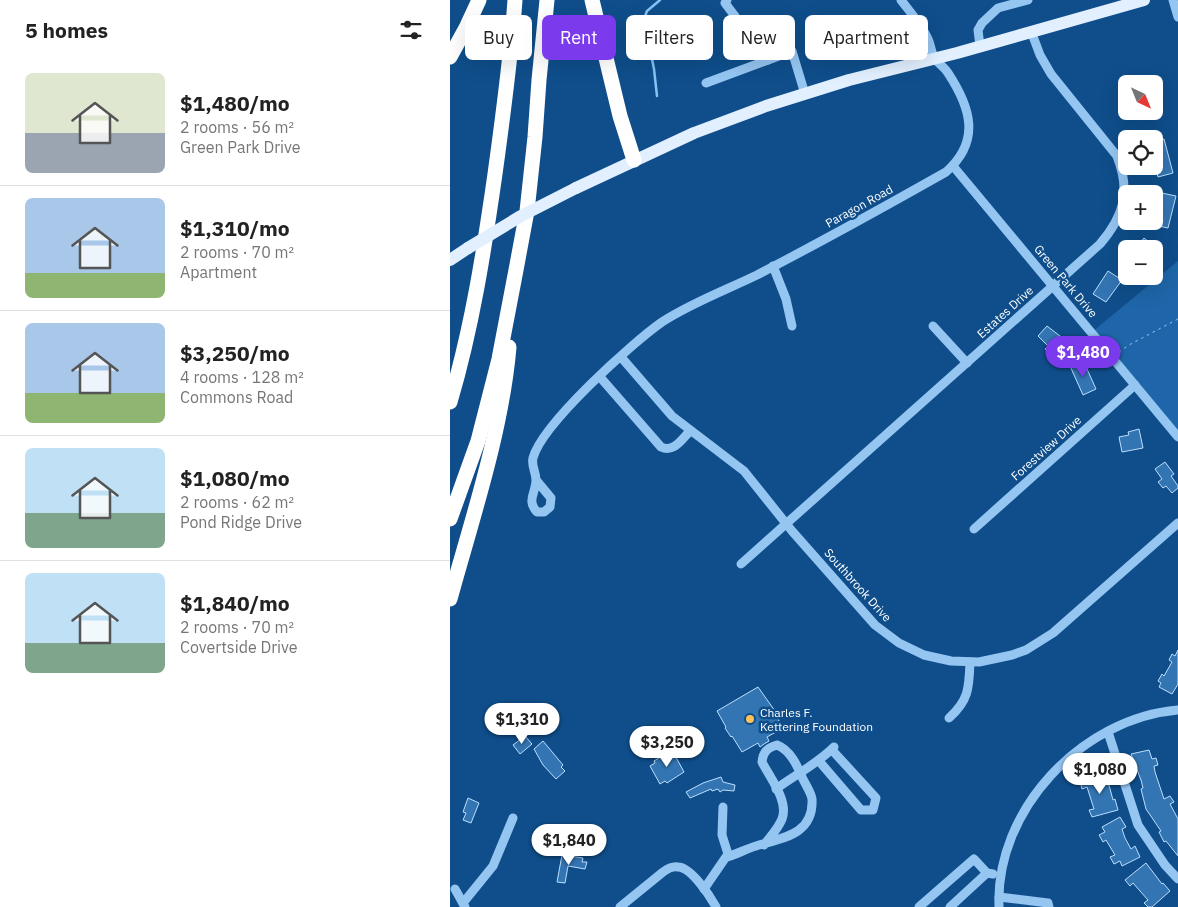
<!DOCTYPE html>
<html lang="en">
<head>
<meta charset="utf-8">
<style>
  body { margin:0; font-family:"IBM Plex Sans",sans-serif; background:#f6f6f6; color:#222; height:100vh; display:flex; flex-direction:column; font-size:19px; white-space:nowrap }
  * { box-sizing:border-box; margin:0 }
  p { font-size:16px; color:#767676 }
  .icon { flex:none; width:28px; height:28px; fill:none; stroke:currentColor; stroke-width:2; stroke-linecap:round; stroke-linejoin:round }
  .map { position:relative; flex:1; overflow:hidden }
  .details { display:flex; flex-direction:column; background:#fff; width:450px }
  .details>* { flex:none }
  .banner { position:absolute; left:15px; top:15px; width:475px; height:45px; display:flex; gap:10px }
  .needle { width:32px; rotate:137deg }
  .controls { position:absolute; left:668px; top:75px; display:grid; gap:10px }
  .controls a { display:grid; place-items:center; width:45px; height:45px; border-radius:8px; background:#fff; box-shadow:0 5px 20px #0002; font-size:25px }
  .price { position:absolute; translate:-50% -42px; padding:0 11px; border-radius:18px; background:#fff; color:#222; font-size:16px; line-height:32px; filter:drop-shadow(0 1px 2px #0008) }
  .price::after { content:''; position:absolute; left:50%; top:30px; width:15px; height:11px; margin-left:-8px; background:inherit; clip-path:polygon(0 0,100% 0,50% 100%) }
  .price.current { background:#7c3aed; color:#fff }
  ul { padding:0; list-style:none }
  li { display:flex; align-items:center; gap:15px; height:125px; padding:0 25px }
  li+li { border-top:1px solid #e0e0e0 }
  li span { display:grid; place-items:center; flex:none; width:140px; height:100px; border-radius:8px; color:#555 }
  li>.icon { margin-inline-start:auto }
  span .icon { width:60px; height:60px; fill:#fffc; stroke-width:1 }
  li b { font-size:21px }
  h2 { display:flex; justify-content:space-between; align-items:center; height:60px; padding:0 25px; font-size:21px }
  .tag { padding:0 18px; border-radius:8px; background:#fff; box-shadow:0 5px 20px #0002; font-size:18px; line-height:45px }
  .tag.current { background:#7c3aed; color:#fff }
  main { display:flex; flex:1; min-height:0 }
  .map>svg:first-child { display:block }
  .green { fill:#1e66a9 }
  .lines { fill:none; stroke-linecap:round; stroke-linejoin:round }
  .stream { stroke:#86c2f6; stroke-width:2.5 }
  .building { fill:#3375b3; stroke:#bcdefd }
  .path { stroke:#95c6f2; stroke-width:1; stroke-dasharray:2.5 4; stroke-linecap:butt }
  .minor { stroke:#95c6f2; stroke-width:9 }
  .major { stroke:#e1efff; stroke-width:12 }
  .highway { stroke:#fff; stroke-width:15 }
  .major-bridge { stroke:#e1efff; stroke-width:12 }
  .poi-dot { fill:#ffc357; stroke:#0f4e8b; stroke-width:2 }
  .labels { text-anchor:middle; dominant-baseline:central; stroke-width:5; stroke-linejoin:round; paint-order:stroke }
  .street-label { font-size:12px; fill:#fff; stroke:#0f4e8b }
  .poi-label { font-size:12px; fill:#fff; stroke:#0f4e8b; text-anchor:start }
</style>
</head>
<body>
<main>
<section class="details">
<h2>5 homes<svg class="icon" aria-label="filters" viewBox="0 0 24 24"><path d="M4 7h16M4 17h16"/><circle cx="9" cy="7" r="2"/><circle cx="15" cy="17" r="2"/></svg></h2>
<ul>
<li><span style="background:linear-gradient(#dfe7d0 60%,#9aa5b1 0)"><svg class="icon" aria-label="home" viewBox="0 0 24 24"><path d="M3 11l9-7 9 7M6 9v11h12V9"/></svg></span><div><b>$1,480/mo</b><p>2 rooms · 56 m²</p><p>Green Park Drive</p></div></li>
<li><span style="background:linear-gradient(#a9c7e8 75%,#8fb573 0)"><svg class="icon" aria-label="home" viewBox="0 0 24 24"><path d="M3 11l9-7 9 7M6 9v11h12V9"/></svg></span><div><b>$1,310/mo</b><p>2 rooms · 70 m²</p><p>Apartment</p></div></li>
<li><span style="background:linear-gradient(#a9c7e8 70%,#8fb573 0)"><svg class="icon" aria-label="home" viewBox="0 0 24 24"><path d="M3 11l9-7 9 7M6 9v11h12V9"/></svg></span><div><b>$3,250/mo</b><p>4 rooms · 128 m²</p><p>Commons Road</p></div></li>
<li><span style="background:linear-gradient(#bfe0f5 65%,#7fa58c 0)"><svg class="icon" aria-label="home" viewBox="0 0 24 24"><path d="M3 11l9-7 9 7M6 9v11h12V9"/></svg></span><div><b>$1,080/mo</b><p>2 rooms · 62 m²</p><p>Pond Ridge Drive</p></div></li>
<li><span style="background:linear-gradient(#bfe0f5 70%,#7fa58c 0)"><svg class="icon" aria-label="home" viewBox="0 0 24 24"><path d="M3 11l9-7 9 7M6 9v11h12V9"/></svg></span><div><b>$1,840/mo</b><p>2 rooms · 70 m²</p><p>Covertside Drive</p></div></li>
</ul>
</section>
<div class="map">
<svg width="728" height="907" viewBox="0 0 728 907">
  <rect width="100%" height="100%" fill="#0f4e8b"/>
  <polygon class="green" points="728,261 728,430 724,432 642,332"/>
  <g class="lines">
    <polyline class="stream" points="207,96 204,69 194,19 197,11 210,0"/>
  </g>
  <g class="building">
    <polygon points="714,139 723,173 708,177 704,161 704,141"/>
    <polygon points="707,192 726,196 718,228 704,225 704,205"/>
    <polygon points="694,238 707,249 685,249"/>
    <polygon points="658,271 672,280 656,302 643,294"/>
    <polygon points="597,326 623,346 613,358 606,352 603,356 595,349 598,346 588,336"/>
    <polygon points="633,360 646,389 633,395 620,366"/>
    <polygon points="689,429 693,448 672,452 669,437 679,435 678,432"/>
    <polygon points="715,462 724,474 721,476 728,486 728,488 722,493 716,486 713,488 708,482 712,479 705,469"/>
    <polygon points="728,650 728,684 722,694 709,687 711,683 708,681 712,674 714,676 722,662 719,660 722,654 725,656"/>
    <polygon points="308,687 325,711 324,712 333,728 317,737 319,741 314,744 310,747 308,743 292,752 282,736 281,737 275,728 276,727 267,711"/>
    <polygon points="75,736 82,744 70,754 63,745"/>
    <polygon points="93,741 113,765 111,767 115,771 106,779 93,765 84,749"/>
    <polygon points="222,750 234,772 217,783 215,781 210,784 200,766 205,763 204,761"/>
    <polygon points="699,750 702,759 706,758 708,765 704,766 705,772 714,799 720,796 724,802 720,804 728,819 728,856 716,841 714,842 709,832 711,831 696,809 691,789 693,788 691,780 681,754"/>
    <polygon points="656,774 663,800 665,799 668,810 642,817 639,810 644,809 637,787 632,789 630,781"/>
    <polygon points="271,777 273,782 285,785 284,791 273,790 270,792 268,789 262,791 261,789 240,798 236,792 253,783"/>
    <polygon points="18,798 29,803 21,823 13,820 16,813 13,812"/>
    <polygon points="670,817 676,827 672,829 675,838 681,849 685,846 690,857 672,866 670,861 664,864 660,857 665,855 656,840 653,842 649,835 655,832 652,827"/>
    <polygon points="112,855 133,858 132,862 137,862 135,869 118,866 115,883 107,882"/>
    <polygon points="696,863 712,884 713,883 720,891 702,907 698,907 694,903 698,900 683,883 680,886 675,880"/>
  </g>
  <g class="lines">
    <polyline class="path" points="669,352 679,345 728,319"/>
    <g class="minor">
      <polyline points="277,0 275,3 318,60 342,51 355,94"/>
      <polyline points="723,0 728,17"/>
      <polyline points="530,46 528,30 532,23 548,8 578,0"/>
      <polyline points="256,83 318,60"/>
      <polyline points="503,166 728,437"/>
      <polyline points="323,266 336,299 342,326"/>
      <polyline points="483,326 517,363"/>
      <polyline points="171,357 222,416 294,471 342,531 425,625 449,643 474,655 501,661 529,662 562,655 576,650 603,633 728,523"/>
      <path d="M150 377 211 447C224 453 232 439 240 431"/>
      <path d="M86 480 101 498 100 507 94 512H87C76 500 86 493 86 480 86 472 81 466 83 458 92 424 182 343 212 322 241 303 276 290 307 275 371 242 434 207 496 172 531 141 521 108 498 73 495 68 489 64 485 59 481 53 481 44 477 37 471 24 460 12 451 0"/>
      <polyline points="524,529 685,385"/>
      <path d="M291 564 650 244C674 216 681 192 667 156L601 74 590 55 581 31"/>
      <path d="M499 718C519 700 519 688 520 662"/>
      <polyline points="658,732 688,825 715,865 728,879"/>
      <polyline points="369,761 411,810 423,810 426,798 382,750"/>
      <path d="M326 789C345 775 367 764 384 747"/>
      <path d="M277 857C287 854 296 849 306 846 332 838 364 835 362 799 361 792 355 784 352 777 347 765 340 750 327 745 317 748 313 752 312 762 320 778 339 801 332 819 328 829 320 837 314 845"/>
      <polyline points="5,889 15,907"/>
      <polyline points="254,889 278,854 272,835 273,807"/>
      <polyline points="549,897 598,903 599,907"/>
      <polyline points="13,903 43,866 63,818"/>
      <path d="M170 907 213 872C217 869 222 866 228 867 241 867 260 896 266 907"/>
      <polyline points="469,907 524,859 537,873"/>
      <polyline points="500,907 537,873 543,874"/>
      <path d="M549 907C545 810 632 718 728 710"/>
    </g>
    <g class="major">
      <polyline points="126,188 244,133 316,106 399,80 507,53 694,0"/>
      <polyline points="0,260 18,248"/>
    </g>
    <g class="highway">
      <polyline points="142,0 170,116 184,160"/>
      <polyline points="0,57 17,26 29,0"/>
      <path d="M0 402C22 328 34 251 45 174 53 116 61 58 65 0"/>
      <polyline points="0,519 28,441 49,359 66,270 77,211 85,137 89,80 97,0"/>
      <path d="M0 599C22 519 52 430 59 347"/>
    </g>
    <polyline class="major-bridge" points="18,248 71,216 126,188"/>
  </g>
  <circle class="poi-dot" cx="300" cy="719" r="5"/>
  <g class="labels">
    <g class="street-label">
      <text transform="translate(409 206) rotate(-29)">Paragon Road</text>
      <text transform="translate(616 281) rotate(50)">Green Park Drive</text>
      <text transform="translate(555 312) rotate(-42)">Estates Drive</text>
      <text transform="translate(596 448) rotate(-42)">Forestview Drive</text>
      <text transform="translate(408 585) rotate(48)">Southbrook Drive</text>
    </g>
    <g class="poi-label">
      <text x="310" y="712">Charles F.<tspan x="310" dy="14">Kettering Foundation</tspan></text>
    </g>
  </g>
</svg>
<div class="controls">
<a><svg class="needle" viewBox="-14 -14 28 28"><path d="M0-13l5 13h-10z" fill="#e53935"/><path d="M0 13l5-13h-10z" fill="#767676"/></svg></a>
<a><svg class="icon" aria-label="locate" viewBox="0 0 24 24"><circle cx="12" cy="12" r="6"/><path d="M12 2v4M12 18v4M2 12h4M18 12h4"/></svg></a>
<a>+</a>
<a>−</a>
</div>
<b class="price current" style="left:633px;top:378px">$1,480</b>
<b class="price" style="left:72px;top:745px">$1,310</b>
<b class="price" style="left:217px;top:768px">$3,250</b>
<b class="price" style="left:650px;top:795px">$1,080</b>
<b class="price" style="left:119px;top:866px">$1,840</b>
<div class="banner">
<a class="tag">Buy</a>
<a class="tag current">Rent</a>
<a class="tag">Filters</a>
<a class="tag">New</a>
<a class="tag">Apartment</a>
</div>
</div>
</main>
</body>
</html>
